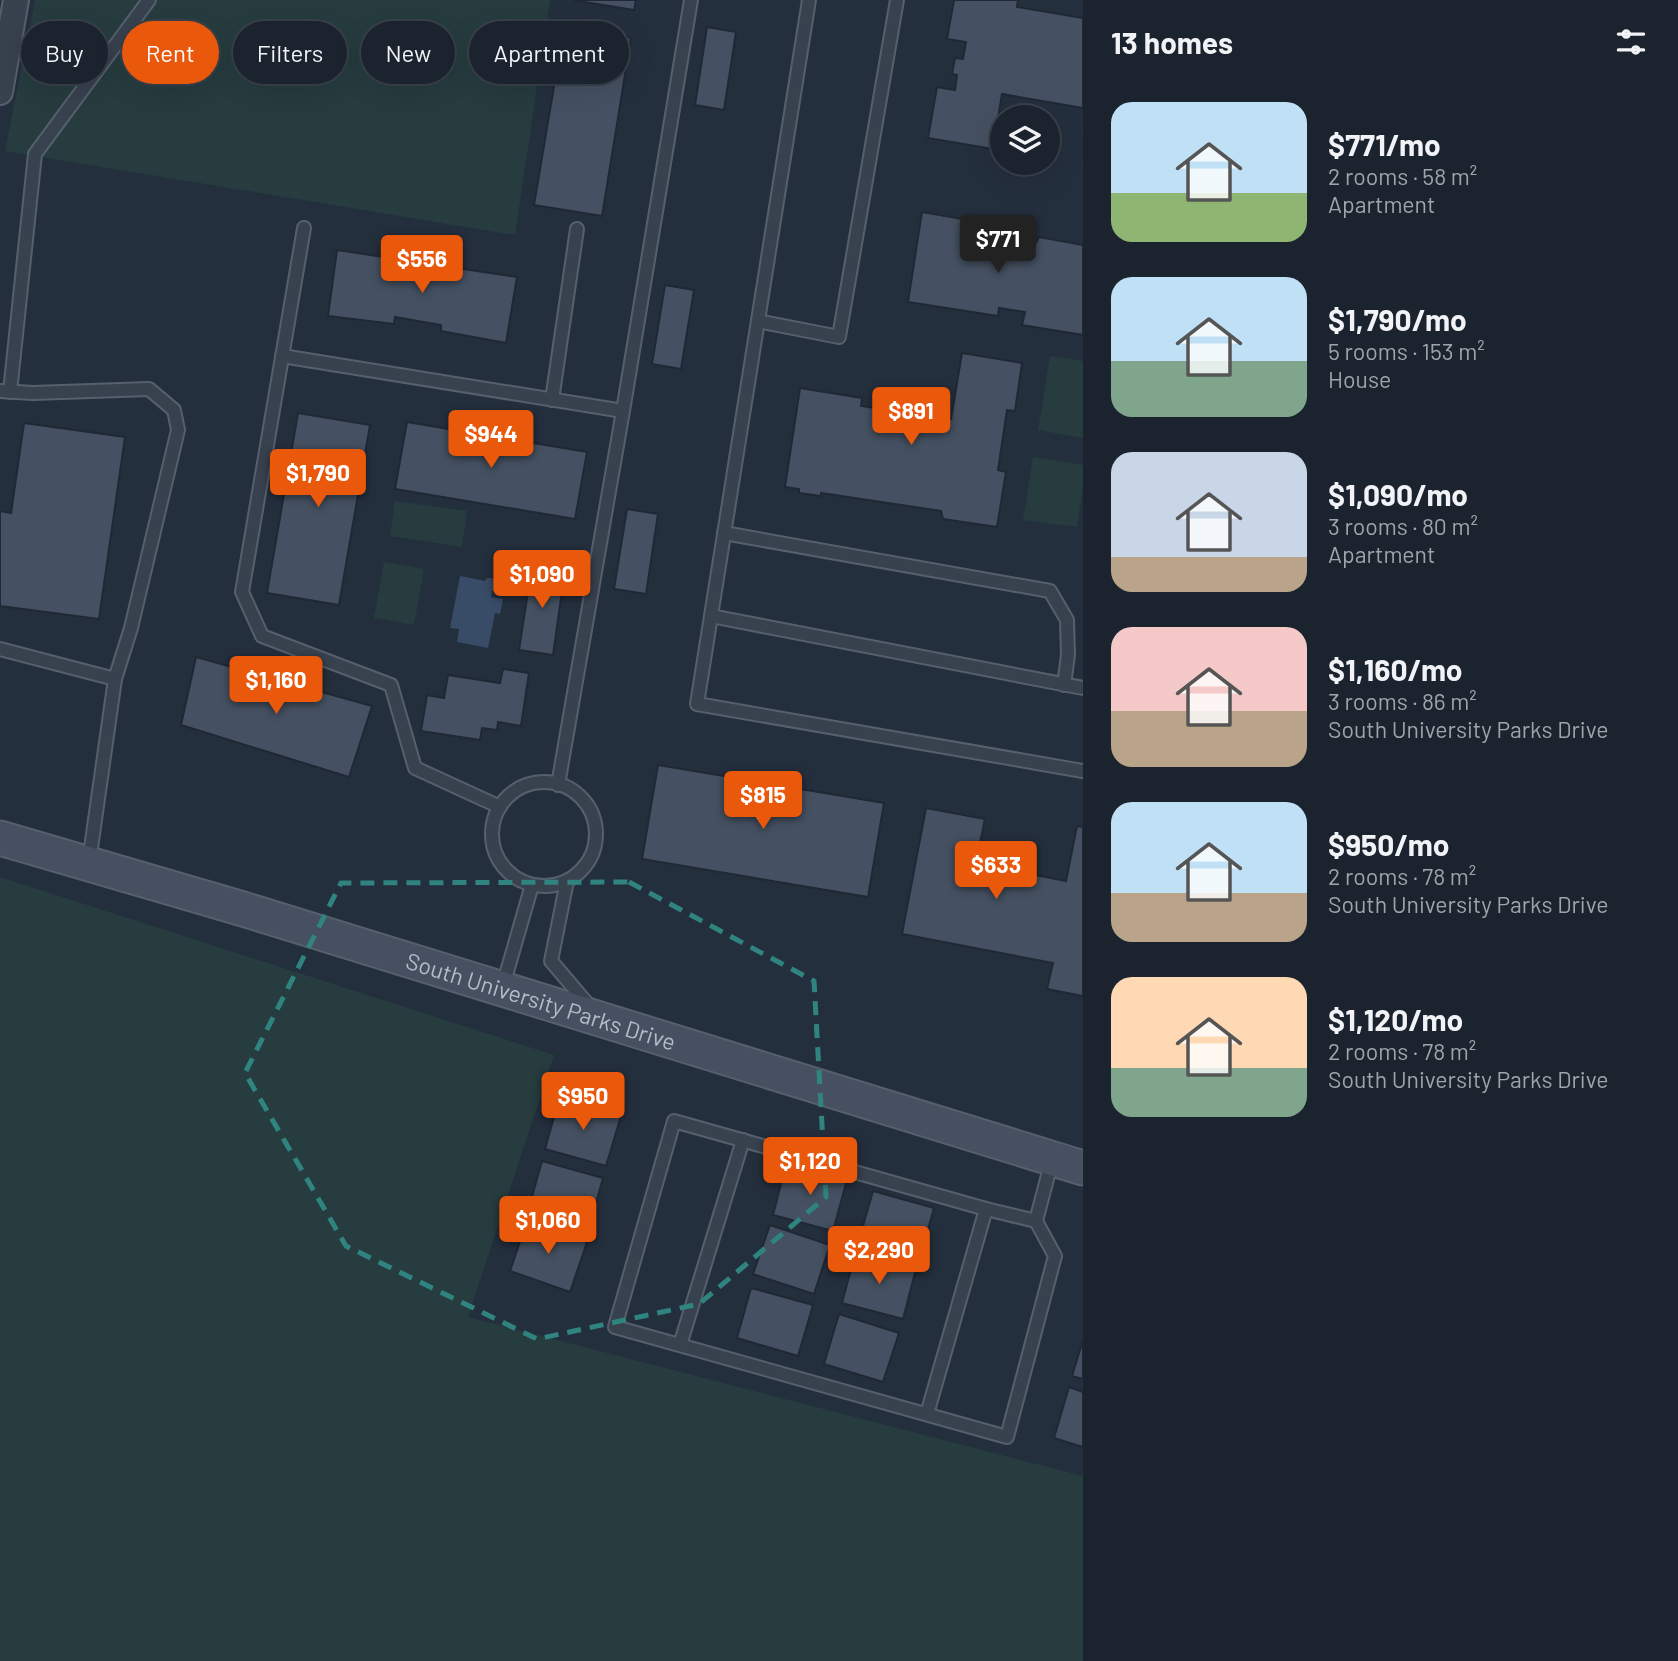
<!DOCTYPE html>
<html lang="en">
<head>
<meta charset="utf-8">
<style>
  body { margin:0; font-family:Barlow,sans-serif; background:#242b36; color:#f1f3f6; height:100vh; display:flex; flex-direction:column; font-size:26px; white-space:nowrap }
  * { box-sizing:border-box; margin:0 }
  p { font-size:23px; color:#a0a4aa }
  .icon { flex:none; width:38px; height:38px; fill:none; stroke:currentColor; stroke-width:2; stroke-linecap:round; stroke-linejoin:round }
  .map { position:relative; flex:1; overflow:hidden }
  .drawer { display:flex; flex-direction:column; background:#1b232e; width:595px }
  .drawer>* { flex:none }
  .hud { position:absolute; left:21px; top:21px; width:665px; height:63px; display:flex; gap:14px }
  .controls { position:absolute; left:990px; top:105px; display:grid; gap:14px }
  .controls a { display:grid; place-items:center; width:70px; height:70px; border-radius:50%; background:#1b232e; box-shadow:0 7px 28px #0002,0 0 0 2px #39404a; font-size:35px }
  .price { position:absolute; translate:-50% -60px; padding:0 16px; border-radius:7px; background:#ea580c; color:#fff; font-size:23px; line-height:46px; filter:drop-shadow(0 2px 4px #0008) }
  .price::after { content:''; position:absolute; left:50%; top:42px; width:21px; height:16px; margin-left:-10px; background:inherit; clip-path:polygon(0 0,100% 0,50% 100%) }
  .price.selected { background:#222; color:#fff }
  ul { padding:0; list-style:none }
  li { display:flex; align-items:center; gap:21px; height:175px; padding:0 28px }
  li span { display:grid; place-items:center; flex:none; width:196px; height:140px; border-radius:21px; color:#555 }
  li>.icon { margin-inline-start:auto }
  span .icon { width:84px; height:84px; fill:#fffc; stroke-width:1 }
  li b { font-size:30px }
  h2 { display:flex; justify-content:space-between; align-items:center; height:84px; padding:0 28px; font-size:30px }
  .tag { padding:0 24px; border-radius:32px; background:#1b232e; box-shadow:0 7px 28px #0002,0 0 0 2px #39404a; font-size:24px; line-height:63px }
  .tag.selected { background:#ea580c; color:#fff }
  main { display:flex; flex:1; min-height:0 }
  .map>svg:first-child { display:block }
  .green { fill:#263c3f }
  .water { fill:#394c67 }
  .building { fill:#455162; stroke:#1f2835; stroke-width:2 }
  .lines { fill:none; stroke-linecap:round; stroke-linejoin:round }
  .lane-casing { stroke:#565f6c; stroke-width:16 }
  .street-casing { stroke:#565f6c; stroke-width:28 }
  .secondary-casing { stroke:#565f6c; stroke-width:37 }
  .lane { stroke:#38414e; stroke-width:12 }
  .street { stroke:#38414e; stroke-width:24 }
  .secondary { stroke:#465061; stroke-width:33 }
  .marked { fill:none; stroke:#308480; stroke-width:5; stroke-dasharray:14 9; stroke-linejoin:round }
  .labels { text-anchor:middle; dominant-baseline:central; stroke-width:5; stroke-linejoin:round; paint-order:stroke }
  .street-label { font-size:23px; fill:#b4bcc9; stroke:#1d2633 }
</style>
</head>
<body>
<main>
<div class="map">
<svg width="1083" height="1661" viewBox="0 0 1083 1661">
  <rect width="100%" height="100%" fill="#242f3e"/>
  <g class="green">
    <polygon points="35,0 550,0 515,235 5,151"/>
    <polygon points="1050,356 1083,361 1083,438 1038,430"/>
    <polygon points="1033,457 1083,465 1083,487 1077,527 1023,520"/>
    <polygon points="395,501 467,511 462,547 390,536"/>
    <polygon points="384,562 424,569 414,625 374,618"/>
    <polygon points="0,877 554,1055 468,1317 1083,1476 1083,1661 0,1661"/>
  </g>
  <polygon class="water" points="460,576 485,581 487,578 498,579 496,591 492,591 491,597 503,599 500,614 495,613 488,648 457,642 459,629 450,628"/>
  <g class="building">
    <polygon points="572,0 636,0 634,10"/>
    <polygon points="954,0 1018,0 1017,7 1083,18 1083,108 1002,94 993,149 928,138 937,87 955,90 957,75 952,74 955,58 963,59 966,42 947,39"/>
    <polygon points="564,27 631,38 602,216 534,205"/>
    <polygon points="707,27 736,32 724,110 695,105"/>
    <polygon points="922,212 968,220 967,227 1008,233 1006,244 1033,248 1039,237 1083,245 1083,335 1022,325 1025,312 999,308 998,316 908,302"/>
    <polygon points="337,250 517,277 506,343 441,331 441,325 395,317 394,324 328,316"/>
    <polygon points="665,285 694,290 681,369 652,364"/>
    <polygon points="962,353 1022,363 1015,411 1007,410 998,470 1006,472 997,527 943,519 941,511 821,493 821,496 799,493 799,489 785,487 800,388 862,398 861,406 951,419"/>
    <polygon points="298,413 370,425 339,605 267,593"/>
    <polygon points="407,422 587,452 575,519 395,489"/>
    <polygon points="24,423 125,437 99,619 0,606 0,511 11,513"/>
    <polygon points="627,509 658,514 646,594 614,589"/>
    <polygon points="532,565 565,570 553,655 519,650"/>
    <polygon points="196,657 372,706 349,777 181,725"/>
    <polygon points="503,669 529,673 521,726 498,722 497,730 482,728 480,740 421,731 427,695 444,698 448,675 500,683"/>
    <polygon points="658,765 884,803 868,897 642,859"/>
    <polygon points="926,808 985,819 976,863 1066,881 1077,826 1083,827 1083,996 1047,989 1053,963 902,934"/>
    <polygon points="559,1099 621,1116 606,1166 545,1149"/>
    <polygon points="542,1161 603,1178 589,1228 528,1211"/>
    <polygon points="786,1164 847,1180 833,1231 773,1215"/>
    <polygon points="873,1191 934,1208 920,1258 859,1240"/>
    <polygon points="527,1221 587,1242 570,1292 510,1271"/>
    <polygon points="770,1225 830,1245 814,1294 753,1274"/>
    <polygon points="855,1254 916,1269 903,1319 842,1303"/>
    <polygon points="751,1288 813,1305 798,1356 737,1338"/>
    <polygon points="839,1314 899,1333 883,1382 824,1364"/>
    <polygon points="1083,1340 1083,1379 1072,1376"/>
    <polygon points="1069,1387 1083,1392 1083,1447 1054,1438"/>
  </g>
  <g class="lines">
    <g class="lane-casing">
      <g id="lane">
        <polyline points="809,0 697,704 1083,771"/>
        <polyline points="304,228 242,592 262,636 391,685 415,768 500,807"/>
        <polyline points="758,321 839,337 897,0"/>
        <polyline points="282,356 623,411 558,785"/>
        <polyline points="0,391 33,393 149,389 174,410 178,430 131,628 115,679"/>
        <polyline points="10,392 35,154 149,0"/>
        <polyline points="552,400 577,229"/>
        <polyline points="623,411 691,0"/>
        <polyline points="724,533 1050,591 1067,620 1068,655 1064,685"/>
        <polyline points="711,616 1083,688"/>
        <polyline points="0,649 115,679 89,862"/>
        <circle cx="544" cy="834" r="52"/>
        <polyline points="567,881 551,961 590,1007"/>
        <polyline points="502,989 532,885"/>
        <polyline points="1036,1221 986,1209 674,1121 615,1327 1007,1437 1055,1256 1036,1221 1052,1160"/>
        <polyline points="680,1345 743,1140"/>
        <polyline points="927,1414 986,1209"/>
      </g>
    </g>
    <g class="street-casing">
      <polyline id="street" points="0,92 16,0"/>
    </g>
    <g class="secondary-casing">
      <g id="secondary">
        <path id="s1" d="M0 838 243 909 1083 1168"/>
      </g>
    </g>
    <use href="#lane" class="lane"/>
    <use href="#street" class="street"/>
    <use href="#secondary" class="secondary"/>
  </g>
  <path class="marked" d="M629 882 814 981 826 1197 699 1304 537 1339 346 1246 245 1073 341 883Z"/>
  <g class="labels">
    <g class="street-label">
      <text stroke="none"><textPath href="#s1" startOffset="565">South University Parks Drive</textPath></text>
    </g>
  </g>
</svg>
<div class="controls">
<a><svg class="icon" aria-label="layers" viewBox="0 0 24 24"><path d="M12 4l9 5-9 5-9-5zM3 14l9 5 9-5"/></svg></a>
</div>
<b class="price selected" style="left:998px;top:275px">$771</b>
<b class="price" style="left:422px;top:295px">$556</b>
<b class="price" style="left:911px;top:447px">$891</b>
<b class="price" style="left:491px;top:470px">$944</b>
<b class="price" style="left:318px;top:509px">$1,790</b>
<b class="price" style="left:542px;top:610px">$1,090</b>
<b class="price" style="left:276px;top:716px">$1,160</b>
<b class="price" style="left:763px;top:831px">$815</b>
<b class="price" style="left:996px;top:901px">$633</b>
<b class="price" style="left:583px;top:1132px">$950</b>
<b class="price" style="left:810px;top:1197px">$1,120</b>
<b class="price" style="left:548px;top:1256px">$1,060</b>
<b class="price" style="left:879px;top:1286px">$2,290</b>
<div class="hud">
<a class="tag">Buy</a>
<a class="tag selected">Rent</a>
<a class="tag">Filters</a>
<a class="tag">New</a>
<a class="tag">Apartment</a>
</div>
</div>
<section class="drawer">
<h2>13 homes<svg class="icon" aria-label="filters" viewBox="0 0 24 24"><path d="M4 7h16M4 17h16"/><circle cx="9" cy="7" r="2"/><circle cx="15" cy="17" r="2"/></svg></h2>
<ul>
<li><span style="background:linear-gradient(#bfe0f5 65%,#8fb573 0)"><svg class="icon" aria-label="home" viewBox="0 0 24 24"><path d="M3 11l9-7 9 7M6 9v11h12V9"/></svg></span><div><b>$771/mo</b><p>2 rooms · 58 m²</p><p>Apartment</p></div></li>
<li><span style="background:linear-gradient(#bfe0f5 60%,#7fa58c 0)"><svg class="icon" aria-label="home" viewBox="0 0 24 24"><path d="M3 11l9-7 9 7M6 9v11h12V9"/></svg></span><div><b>$1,790/mo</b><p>5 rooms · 153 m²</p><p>House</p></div></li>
<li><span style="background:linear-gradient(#c9d6e8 75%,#b9a48a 0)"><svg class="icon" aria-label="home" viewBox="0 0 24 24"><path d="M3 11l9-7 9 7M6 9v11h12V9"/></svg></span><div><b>$1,090/mo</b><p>3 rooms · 80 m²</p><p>Apartment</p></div></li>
<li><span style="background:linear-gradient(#f6c9c9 60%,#b9a48a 0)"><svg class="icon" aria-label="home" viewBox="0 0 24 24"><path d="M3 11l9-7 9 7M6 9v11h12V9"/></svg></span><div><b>$1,160/mo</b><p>3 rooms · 86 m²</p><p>South University Parks Drive</p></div></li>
<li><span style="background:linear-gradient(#bfe0f5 65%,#b9a48a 0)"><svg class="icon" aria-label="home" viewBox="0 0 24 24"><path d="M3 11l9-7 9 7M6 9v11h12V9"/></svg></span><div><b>$950/mo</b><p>2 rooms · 78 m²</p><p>South University Parks Drive</p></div></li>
<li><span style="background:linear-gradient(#ffd9b3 65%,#7fa58c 0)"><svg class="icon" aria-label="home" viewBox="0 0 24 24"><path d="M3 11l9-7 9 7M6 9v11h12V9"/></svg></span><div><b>$1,120/mo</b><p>2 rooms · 78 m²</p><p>South University Parks Drive</p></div></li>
</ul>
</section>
</main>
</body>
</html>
